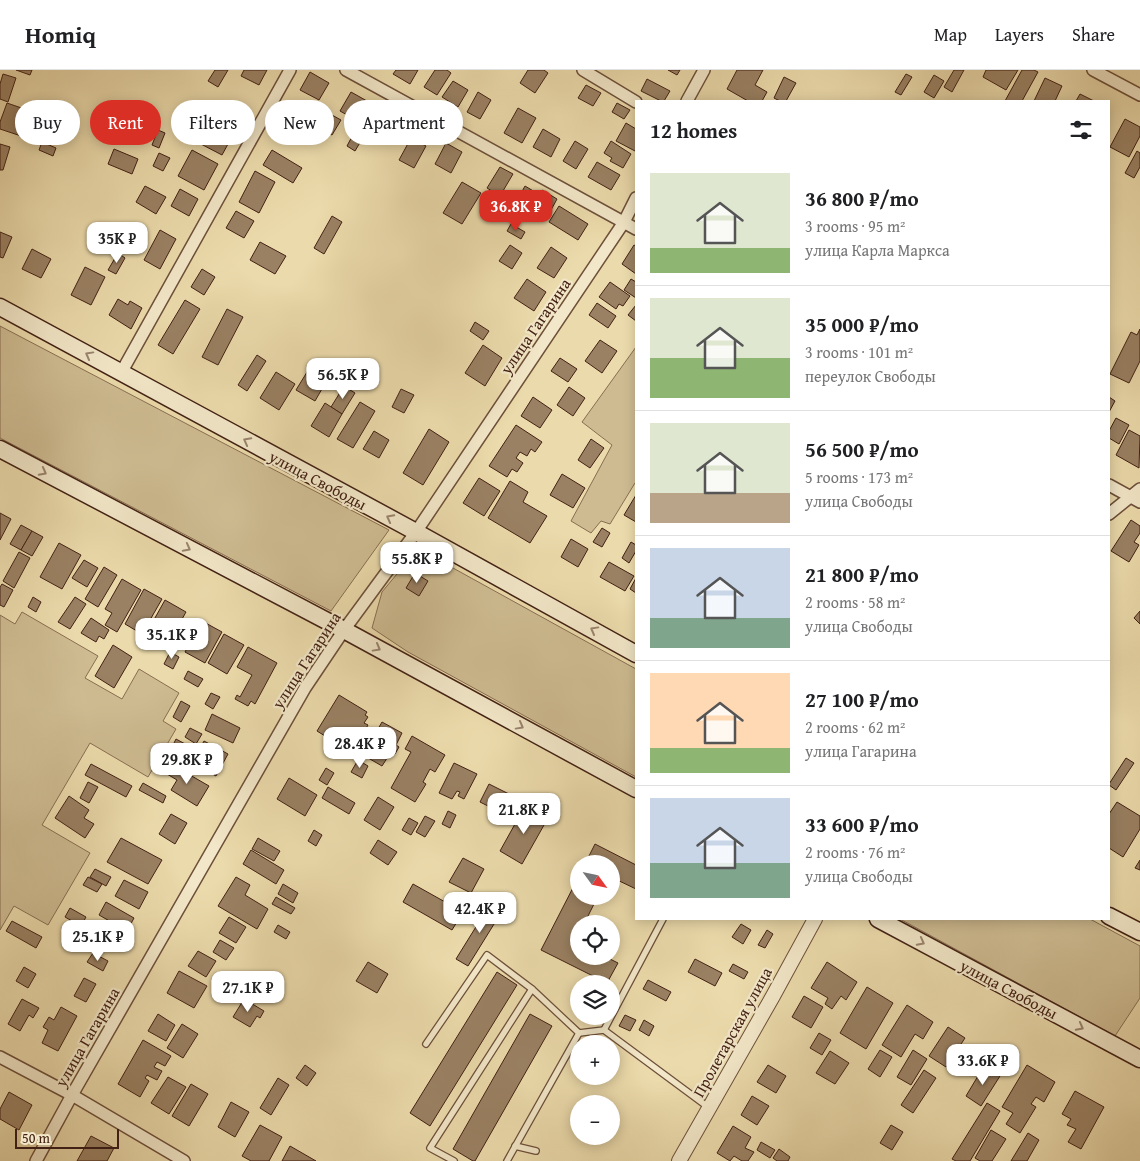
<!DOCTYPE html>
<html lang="en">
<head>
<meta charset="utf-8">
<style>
  body { margin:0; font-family:"Gentium Book Plus",serif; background:#f6f6f6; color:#202124; height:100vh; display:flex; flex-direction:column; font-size:19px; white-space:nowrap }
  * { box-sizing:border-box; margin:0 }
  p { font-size:16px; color:#757577 }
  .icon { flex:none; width:28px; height:28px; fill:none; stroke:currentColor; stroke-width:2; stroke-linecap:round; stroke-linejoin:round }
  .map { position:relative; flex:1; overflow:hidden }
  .details { position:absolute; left:635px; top:30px; width:475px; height:820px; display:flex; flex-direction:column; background:#fff; border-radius:0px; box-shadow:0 2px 12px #0003 }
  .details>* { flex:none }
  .guide { position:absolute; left:15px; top:30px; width:475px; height:45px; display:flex; gap:10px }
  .needle { width:32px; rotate:123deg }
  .buttons { position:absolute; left:570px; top:785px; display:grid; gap:10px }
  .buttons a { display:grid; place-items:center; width:50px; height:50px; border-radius:50%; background:#fff; box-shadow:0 2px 12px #0003; font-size:25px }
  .scale { position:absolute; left:15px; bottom:12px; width:104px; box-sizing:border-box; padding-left:5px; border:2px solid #432114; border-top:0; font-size:14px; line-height:18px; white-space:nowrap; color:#432114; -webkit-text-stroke:4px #f2e7c8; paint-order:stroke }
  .price { position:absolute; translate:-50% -42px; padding:0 11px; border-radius:10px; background:#fff; color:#222; font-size:16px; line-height:32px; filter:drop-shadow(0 1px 2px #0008) }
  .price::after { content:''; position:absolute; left:50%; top:30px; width:15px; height:11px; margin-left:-8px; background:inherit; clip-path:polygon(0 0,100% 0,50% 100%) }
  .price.on { background:#d93025; color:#fff }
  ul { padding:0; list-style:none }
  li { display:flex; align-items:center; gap:15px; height:125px; padding:0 15px }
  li+li { border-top:1px solid #e0e0e0 }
  li span { display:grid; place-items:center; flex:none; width:140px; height:100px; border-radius:0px; color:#555 }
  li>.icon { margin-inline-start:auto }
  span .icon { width:60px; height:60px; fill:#fffc; stroke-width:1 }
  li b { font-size:21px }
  h2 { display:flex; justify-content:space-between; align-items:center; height:60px; padding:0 15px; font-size:21px }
  .chip { padding:0 18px; border-radius:22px; background:#fff; box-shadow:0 2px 12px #0003; font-size:18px; line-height:45px }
  .chip.on { background:#d93025; color:#fff }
  header { display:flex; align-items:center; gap:30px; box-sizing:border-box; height:70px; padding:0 25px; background:#fff; border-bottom:1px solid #e0e0e0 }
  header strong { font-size:24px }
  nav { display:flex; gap:28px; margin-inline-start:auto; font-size:18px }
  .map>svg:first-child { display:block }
  .green { fill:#cebb91; stroke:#886e52 }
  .building { fill:#9a8163; stroke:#432114 }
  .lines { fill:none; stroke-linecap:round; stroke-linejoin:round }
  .service-casing { stroke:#6d4f3a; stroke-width:8 }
  .minor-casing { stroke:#6d4f3a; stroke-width:14 }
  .tertiary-casing { stroke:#6d4f3a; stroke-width:16 }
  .secondary-casing { stroke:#432114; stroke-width:19 }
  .service { stroke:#f2e7c8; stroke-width:5.5 }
  .minor { stroke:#f2e7c8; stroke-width:11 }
  .tertiary { stroke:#f2e7c8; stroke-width:14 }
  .secondary { stroke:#f2e7c8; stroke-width:16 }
  .oneway { stroke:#9a846e }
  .labels { text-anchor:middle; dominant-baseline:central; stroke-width:4.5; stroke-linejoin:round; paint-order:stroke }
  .street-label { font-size:16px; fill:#432114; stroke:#f2e7c8 }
</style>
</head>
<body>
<header>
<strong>Homiq</strong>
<nav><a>Map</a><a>Layers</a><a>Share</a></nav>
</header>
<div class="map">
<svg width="1140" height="1091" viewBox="0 0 1140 1091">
  <rect width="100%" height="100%" fill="#ebdaab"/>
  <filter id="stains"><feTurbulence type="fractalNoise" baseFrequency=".004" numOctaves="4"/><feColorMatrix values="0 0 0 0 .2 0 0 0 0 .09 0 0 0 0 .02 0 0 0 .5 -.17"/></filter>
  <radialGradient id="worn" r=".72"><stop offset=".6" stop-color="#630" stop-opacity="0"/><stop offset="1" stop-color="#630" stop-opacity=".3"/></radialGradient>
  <g class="green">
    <polygon points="0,257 0,256 389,460 331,541 0,368"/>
    <polygon points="636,277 636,414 635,413 610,454 601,451 591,463 571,451 612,375 582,352"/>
    <polygon points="416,481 453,498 636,599 636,707 408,582 372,558 382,522"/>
    <polygon points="22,542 98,586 85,608 122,629 139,599 179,623 163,651 176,659 148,707 90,673 42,755 90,783 48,855 14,836 0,860 0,545 15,554"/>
    <polygon points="900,849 1090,849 1140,876 1140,928 1115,966"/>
  </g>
  <g class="building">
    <polygon points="16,0 32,0 30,5"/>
    <polygon points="215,0 228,0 218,17 208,11"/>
    <polygon points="244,0 267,0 259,15 241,6"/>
    <polygon points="396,0 418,0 410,14 393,4"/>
    <polygon points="435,0 447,0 451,3 437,25 424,17"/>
    <polygon points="528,0 544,0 548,3 535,23 520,13"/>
    <polygon points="668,0 680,0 677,5"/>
    <polygon points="737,0 763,0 755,15 767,22 762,31 748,31 727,19"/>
    <polygon points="954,0 964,0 952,22 944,17"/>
    <polygon points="986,0 1018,0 1006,20 983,7"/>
    <polygon points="1022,0 1034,0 1038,2 1022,31 1005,31"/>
    <polygon points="310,2 329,13 319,30 300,20"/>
    <polygon points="3,4 16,8 8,32 0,29 0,14"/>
    <polygon points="906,4 912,7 901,25 895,22"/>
    <polygon points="934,5 944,11 934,28 924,22"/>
    <polygon points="784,7 796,13 786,31 780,31 774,28"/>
    <polygon points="1045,8 1062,16 1055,31 1034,31"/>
    <polygon points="647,9 670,21 664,31 661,31 641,21"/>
    <polygon points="453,11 468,20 458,37 442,27"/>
    <polygon points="586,15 601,23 593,36 578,28"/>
    <polygon points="351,22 367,31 356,50 340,41"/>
    <polygon points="478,22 491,30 480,49 467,42"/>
    <polygon points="1080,24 1094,31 1076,31"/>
    <polygon points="372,32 389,42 376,64 360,55"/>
    <polygon points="7,33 33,42 24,67 0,59 0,52"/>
    <polygon points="224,33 244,44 237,57 217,45"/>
    <polygon points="617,33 630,40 624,49 612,42"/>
    <polygon points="518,38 536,48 522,73 504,63"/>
    <polygon points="291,39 311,50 300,70 279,59"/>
    <polygon points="330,44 341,50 332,65 321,59"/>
    <polygon points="395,45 404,50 395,65 386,59"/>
    <polygon points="1125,49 1140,57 1140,66 1129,87 1110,77"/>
    <polygon points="47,50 68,58 64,67 43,59"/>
    <polygon points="212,51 234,63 222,85 199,73"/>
    <polygon points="626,53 636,59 636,78 635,81 616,71"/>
    <polygon points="356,59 365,64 355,81 347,76"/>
    <polygon points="543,59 560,69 551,87 533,77"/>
    <polygon points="158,60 165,63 159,78 152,75"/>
    <polygon points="411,68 426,76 414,98 399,90"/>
    <polygon points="575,71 588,79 576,99 563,91"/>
    <polygon points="611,71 631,84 623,98 610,91 612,88 604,83"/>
    <polygon points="42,72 56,78 53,86 39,80"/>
    <polygon points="446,73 462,82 451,103 435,94"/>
    <polygon points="0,74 10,77 3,100 0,100"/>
    <polygon points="114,79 138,89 132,104 108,94"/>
    <polygon points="192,80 218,94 204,120 178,106"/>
    <polygon points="272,80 302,98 293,113 263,95"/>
    <polygon points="1137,81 1140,83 1140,97 1134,108 1125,103"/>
    <polygon points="159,83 170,88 163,101 153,96"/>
    <polygon points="597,92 620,105 611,120 588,107"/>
    <polygon points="500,97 513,104 500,126 487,118"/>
    <polygon points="255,101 275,112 259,143 239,132"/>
    <polygon points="462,112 481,123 462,154 443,143"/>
    <polygon points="145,116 166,127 156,144 136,132"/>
    <polygon points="525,116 535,122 524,143 513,138"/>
    <polygon points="180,119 198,129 189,146 171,136"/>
    <polygon points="542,120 557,129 551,140 543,135 540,140 533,135"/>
    <polygon points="559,136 588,154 578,170 549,152"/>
    <polygon points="236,141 254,151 244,168 226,158"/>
    <polygon points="332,146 342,152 324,184 314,178"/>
    <polygon points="511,154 525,162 521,169 507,161"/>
    <polygon points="160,160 176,169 160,199 144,190"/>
    <polygon points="0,162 12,167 3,188 0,187"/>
    <polygon points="260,172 286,186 275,204 250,190"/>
    <polygon points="510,175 522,183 512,199 499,191"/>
    <polygon points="634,175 636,176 636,204 622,194"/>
    <polygon points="551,177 567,188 554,208 537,198"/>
    <polygon points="32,179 51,189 41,208 22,199"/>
    <polygon points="118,183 125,188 116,204 108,200"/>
    <polygon points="85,197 105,207 91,235 71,225"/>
    <polygon points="202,199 215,207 204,225 191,217"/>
    <polygon points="527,209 546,222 534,241 514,228"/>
    <polygon points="631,209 636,212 636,228 624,220"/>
    <polygon points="610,212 630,226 623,236 619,234 616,239 599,227"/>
    <polygon points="118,229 128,235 130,231 142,238 131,259 109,245"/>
    <polygon points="185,230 200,239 173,284 158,275"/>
    <polygon points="597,233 616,246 608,258 589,245"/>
    <polygon points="636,235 636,251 628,245"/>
    <polygon points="227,239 243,247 218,295 202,287"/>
    <polygon points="475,252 489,261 483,270 470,261"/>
    <polygon points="1140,259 1140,291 1129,313 1110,304 1131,262 1137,265"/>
    <polygon points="600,270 617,281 602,303 585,291"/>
    <polygon points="483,275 502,288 485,316 465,303"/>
    <polygon points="257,285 266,291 247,321 238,315"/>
    <polygon points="560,288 577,299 568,312 551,301"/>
    <polygon points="312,294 330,305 315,331 296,320"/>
    <polygon points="276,302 295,314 279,340 260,328"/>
    <polygon points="344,316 355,323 342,344 331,337"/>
    <polygon points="569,317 585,328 573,346 557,335"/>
    <polygon points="401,319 414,325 404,343 392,337"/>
    <polygon points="533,327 552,340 540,358 521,346"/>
    <polygon points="1109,327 1115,331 1109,342"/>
    <polygon points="360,332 375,341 353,378 337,369"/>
    <polygon points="325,333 342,344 329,367 311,356"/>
    <polygon points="1116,348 1129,355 1119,374 1109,368 1109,361"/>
    <polygon points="516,355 542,372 535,382 531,379 527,386 520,382 516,388 523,393 517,402 512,399 507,407 489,396"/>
    <polygon points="429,359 449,372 423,415 403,403"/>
    <polygon points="1129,360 1140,366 1139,398 1116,385"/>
    <polygon points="374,361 389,370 379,388 363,379"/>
    <polygon points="591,369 604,378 590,398 578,390"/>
    <polygon points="562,404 585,418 573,438 550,425"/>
    <polygon points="479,408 500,421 484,446 463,433"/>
    <polygon points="510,411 528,422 523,432 547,446 530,473 488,448"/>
    <polygon points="636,425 636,452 624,445"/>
    <polygon points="0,443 11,449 0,470"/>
    <polygon points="1131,450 1140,456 1140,463 1134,472 1139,475 1129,492 1111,481"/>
    <polygon points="21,455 32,461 21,480 10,474"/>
    <polygon points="602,458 610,463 602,477 593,472"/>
    <polygon points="32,461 43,467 32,486 21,480"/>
    <polygon points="571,469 588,479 578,497 561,487"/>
    <polygon points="631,472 636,475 636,481 629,493 622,488"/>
    <polygon points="59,473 81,485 62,519 40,507"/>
    <polygon points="19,482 30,488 14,518 3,511"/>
    <polygon points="84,490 98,498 87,517 72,508"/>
    <polygon points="609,492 634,506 625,521 600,507"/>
    <polygon points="104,497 117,505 98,537 85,529"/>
    <polygon points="415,503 428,511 419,526 406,518"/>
    <polygon points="636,508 636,523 630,519"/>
    <polygon points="122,509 141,520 117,562 105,555 112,543 105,539"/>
    <polygon points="2,514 13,520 4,537 0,535 0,517"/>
    <polygon points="144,519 162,529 142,564 125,554"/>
    <polygon points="33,527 41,532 36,542 28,537"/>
    <polygon points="75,527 86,534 70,559 58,552"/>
    <polygon points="165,530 186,542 172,567 151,555"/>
    <polygon points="1140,541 1140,554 1134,548"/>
    <polygon points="91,548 109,560 104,569 99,566 96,572 81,563"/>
    <polygon points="202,551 222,562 205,593 185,582"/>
    <polygon points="224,564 244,575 227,604 208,593"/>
    <polygon points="113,575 132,587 114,618 95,606"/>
    <polygon points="248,577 277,593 255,634 251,631 248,636 235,629 237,625 240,627 252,605 237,597"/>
    <polygon points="170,582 179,587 173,599 164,594"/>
    <polygon points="188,601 203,609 198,617 184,609"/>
    <polygon points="211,623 220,627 213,639 205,634"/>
    <polygon points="339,625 367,642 365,645 368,647 364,653 368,655 364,662 360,659 357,663 351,659 341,676 317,661"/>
    <polygon points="181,631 190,636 181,652 173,647"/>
    <polygon points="212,644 240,658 233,673 205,660"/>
    <polygon points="382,652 402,663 396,675 399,677 395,684 391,682 382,696 363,685"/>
    <polygon points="190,658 202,664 196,674 185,667"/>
    <polygon points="412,666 445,685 435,702 430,699 423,712 426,714 415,732 391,718 411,682 405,679"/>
    <polygon points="176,669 187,675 178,690 168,685"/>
    <polygon points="204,671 228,684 216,706 192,693"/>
    <polygon points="357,676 363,680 359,688 352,684"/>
    <polygon points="1126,688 1134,693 1116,720 1109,715 1109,714"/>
    <polygon points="358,690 368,696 362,708 351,702"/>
    <polygon points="174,693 191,702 190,705 209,716 197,736 171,720 177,710 167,704"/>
    <polygon points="454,693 477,704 464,729 458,726 460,722 457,721 452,729 439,723"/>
    <polygon points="91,694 132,716 126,727 85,705"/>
    <polygon points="326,698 334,703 327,715 319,710"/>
    <polygon points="289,708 317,725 305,746 277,729"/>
    <polygon points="88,712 98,717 89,733 80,728"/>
    <polygon points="143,713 166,726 163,733 139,720"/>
    <polygon points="489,714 517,728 508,746 480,732"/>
    <polygon points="328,717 355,733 349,744 322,728"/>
    <polygon points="69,726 89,740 84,748 94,754 85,768 55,748"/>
    <polygon points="378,727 394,737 380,760 364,750"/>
    <polygon points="1117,732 1140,746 1140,759 1123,787 1109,778 1109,744"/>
    <polygon points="525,736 548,748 522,794 500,781"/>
    <polygon points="448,741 456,745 450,758 442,754"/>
    <polygon points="171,744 187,753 175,774 159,764"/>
    <polygon points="425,746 435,751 425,767 416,762"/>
    <polygon points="409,748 418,753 411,765 402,760"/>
    <polygon points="314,760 322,765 316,776 308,771"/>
    <polygon points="121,768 162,790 148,814 107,792"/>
    <polygon points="258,768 280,781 274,791 252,779"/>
    <polygon points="378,770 397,782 388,795 370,783"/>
    <polygon points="595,774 636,795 636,819 611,807 611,794 585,794"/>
    <polygon points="251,780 284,800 276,814 243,794"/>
    <polygon points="463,788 484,799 471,823 449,812"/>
    <polygon points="1140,790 1140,800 1135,798"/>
    <polygon points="95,799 111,807 106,816 90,807"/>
    <polygon points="579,806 579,826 598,826 584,854 579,854 579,864 575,871 579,873 579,886 604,886 618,893 607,913 541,880"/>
    <polygon points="88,807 102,814 97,822 83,815"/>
    <polygon points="236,807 250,815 245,825 268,839 257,859 218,836"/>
    <polygon points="124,810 148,822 139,839 115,826"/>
    <polygon points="283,814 298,823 293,833 278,824"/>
    <polygon points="413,814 463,842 452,860 403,832"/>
    <polygon points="276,827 295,838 291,844 272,834"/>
    <polygon points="492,831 504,838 468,896 456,889"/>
    <polygon points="106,832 134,848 127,861 99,845"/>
    <polygon points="70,838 86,847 81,856 65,847"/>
    <polygon points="229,847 246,857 236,873 219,863"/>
    <polygon points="12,851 42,867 36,878 6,861"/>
    <polygon points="103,853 124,864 117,877 105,871 102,878 92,872 94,868 89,865 95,854 101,857"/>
    <polygon points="741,854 751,860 743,874 732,867"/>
    <polygon points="278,855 290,862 286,869 274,862"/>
    <polygon points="767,860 773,864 765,878 758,875"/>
    <polygon points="220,870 234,878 226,890 213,882"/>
    <polygon points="198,881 216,891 206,907 188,896"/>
    <polygon points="93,883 108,891 103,901 87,892"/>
    <polygon points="695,889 722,903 715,916 688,902"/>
    <polygon points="368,892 388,904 377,923 356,911"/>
    <polygon points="827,892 857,912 846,930 841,926 832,939 825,934 828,928 811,918"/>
    <polygon points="733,894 748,902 744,909 729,901"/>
    <polygon points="24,897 36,904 28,918 16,911"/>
    <polygon points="179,901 207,916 194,938 167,923"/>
    <polygon points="497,902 517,915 430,1056 410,1043"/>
    <polygon points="84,908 96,914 86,932 74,926"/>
    <polygon points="648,910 671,922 666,931 643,919"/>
    <polygon points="867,917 893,933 866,979 840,963"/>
    <polygon points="804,926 823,937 811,958 792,947"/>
    <polygon points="22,929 39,938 33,948 29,945 20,961 8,954"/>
    <polygon points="244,929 264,941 260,948 257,946 250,957 233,947"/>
    <polygon points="907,935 933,952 923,969 915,964 901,987 882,975"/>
    <polygon points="61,937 77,946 58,981 42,973 48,960 43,957 49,947 54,950"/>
    <polygon points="158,944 175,955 166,971 148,961"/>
    <polygon points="530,944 552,956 475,1091 473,1091 453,1079"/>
    <polygon points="625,945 636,950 630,961 619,956"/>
    <polygon points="644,950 654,956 649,966 639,960"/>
    <polygon points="182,954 198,964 183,988 167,978"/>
    <polygon points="948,957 965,968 946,997 929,986"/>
    <polygon points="819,963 831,970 822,985 810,978"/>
    <polygon points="143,970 171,986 165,996 157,992 154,997 162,1001 157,1010 147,1005 145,1008 149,1011 140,1027 118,1014"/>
    <polygon points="880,980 892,987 880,1007 868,999"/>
    <polygon points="913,980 927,989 911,1015 897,1007"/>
    <polygon points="830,981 849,993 835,1014 816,1003"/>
    <polygon points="305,995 316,1003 307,1016 296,1008"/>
    <polygon points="768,995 786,1006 776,1023 757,1012"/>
    <polygon points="1027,995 1055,1012 1044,1032 1036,1027 1031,1034 1036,1037 1020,1063 1006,1054 1013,1043 1002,1037"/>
    <polygon points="984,996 1000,1006 981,1036 966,1026"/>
    <polygon points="924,1000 936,1008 913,1043 901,1035"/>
    <polygon points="168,1007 186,1017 169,1044 151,1033"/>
    <polygon points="278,1008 289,1015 271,1045 260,1038"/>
    <polygon points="191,1014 208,1024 189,1056 172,1046"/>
    <polygon points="1075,1021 1104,1037 1081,1079 1068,1072 1076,1059 1067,1055 1071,1049 1062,1044"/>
    <polygon points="9,1022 32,1035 19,1060 0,1049 0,1039"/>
    <polygon points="752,1026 769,1036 757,1055 741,1045"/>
    <polygon points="231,1032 249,1042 235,1067 218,1057"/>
    <polygon points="987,1033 1000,1041 970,1091 956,1091 952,1089"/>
    <polygon points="260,1055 282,1067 269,1091 251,1091 242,1086"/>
    <polygon points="891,1055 903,1062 892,1080 880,1073"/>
    <polygon points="733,1056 751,1067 745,1078 754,1082 748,1091 742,1091 734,1086 730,1091 717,1083"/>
    <polygon points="991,1060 1006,1069 992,1091 980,1091 975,1088"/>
    <polygon points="1028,1063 1039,1070 1027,1091 1011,1091"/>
    <polygon points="91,1066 114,1078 107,1091 77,1091"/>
    <polygon points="761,1072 775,1080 770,1088 757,1080"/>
    <polygon points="290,1076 316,1091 282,1091"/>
    <polygon points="779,1079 790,1087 788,1091 777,1091 773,1088"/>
  </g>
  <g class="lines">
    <g class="service-casing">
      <g id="service">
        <polyline points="604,960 663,849"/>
        <polyline points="579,963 604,960 708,1037"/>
        <polyline points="426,974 487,885 532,919"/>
        <polyline points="515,1076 536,1081"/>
        <polyline points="454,1091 430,1078 532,919 579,963"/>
        <polyline points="507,1091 579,963"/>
      </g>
    </g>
    <g class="minor-casing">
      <g id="minor">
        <polyline points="346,0 636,159"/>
        <polyline points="583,0 636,32"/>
        <polyline points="1093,0 1140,25"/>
        <polyline points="687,31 704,0"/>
        <polyline points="121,303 290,0"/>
        <polyline points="1109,415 1140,432"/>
        <polyline points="1109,444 1140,419"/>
        <polyline points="0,987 72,1025 184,1091"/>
        <polyline points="36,1091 72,1025 305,618 344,560 416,462 624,152 636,128"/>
      </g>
    </g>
    <g class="tertiary-casing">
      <polyline id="tertiary" points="679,1091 773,926 815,849"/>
    </g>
    <g class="secondary-casing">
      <g id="secondary">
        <polyline points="0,237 416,462 636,584"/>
        <polyline points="0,379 344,560 636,719"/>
        <polyline points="1109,846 1140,862"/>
        <polyline points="878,849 1140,989"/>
      </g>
    </g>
    <use href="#service" class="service"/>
    <use href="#minor" class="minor"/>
    <use href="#tertiary" class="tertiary"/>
    <use href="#secondary" class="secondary"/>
  </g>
  <defs><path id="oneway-chevron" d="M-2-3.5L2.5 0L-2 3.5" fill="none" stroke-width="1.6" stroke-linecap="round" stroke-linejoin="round" transform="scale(1.25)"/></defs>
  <g class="oneway">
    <use href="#oneway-chevron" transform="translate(89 285) rotate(-151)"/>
    <use href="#oneway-chevron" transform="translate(247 371) rotate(-152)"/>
    <use href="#oneway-chevron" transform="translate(43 402) rotate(28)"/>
    <use href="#oneway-chevron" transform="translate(390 448) rotate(-152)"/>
    <use href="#oneway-chevron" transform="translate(187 478) rotate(28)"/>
    <use href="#oneway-chevron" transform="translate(594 560) rotate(-151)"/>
    <use href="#oneway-chevron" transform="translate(377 578) rotate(29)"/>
    <use href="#oneway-chevron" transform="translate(520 656) rotate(29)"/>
    <use href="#oneway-chevron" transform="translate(921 872) rotate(28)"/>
    <use href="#oneway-chevron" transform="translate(1080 957) rotate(28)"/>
  </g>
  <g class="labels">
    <g class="street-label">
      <text transform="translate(535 256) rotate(-56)">улица Гагарина</text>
      <text transform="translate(318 410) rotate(28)">улица Свободы</text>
      <text transform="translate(306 590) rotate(-57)">улица Гагарина</text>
      <text transform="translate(1009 919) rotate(28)">улица Свободы</text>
      <text transform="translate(732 962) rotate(-61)">Пролетарская улица</text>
      <text transform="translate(87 967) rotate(-60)">улица Гагарина</text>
    </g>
  </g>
  <rect width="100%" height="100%" filter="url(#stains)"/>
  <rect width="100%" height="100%" fill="url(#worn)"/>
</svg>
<div class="buttons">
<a><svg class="needle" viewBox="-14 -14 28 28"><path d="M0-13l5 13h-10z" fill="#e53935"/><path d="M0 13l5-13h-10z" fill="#757577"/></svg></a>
<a><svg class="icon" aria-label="locate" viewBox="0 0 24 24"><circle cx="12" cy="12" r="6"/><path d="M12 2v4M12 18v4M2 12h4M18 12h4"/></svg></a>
<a><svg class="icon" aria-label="layers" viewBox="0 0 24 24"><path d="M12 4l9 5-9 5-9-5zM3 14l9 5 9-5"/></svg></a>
<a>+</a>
<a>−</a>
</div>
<div class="scale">50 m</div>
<b class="price on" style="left:516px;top:162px">36.8K ₽</b>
<b class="price" style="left:117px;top:194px">35K ₽</b>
<b class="price" style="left:343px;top:330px">56.5K ₽</b>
<b class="price" style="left:417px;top:514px">55.8K ₽</b>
<b class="price" style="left:172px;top:590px">35.1K ₽</b>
<b class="price" style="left:360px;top:699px">28.4K ₽</b>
<b class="price" style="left:187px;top:715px">29.8K ₽</b>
<b class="price" style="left:524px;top:765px">21.8K ₽</b>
<b class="price" style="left:480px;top:864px">42.4K ₽</b>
<b class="price" style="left:98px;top:892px">25.1K ₽</b>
<b class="price" style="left:248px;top:943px">27.1K ₽</b>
<b class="price" style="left:983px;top:1016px">33.6K ₽</b>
<div class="guide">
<a class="chip">Buy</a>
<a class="chip on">Rent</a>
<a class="chip">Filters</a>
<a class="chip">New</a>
<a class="chip">Apartment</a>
</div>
<section class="details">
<h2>12 homes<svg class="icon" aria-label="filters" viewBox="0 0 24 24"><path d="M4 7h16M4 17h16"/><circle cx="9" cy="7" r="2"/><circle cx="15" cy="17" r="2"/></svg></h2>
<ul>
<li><span style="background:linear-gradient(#dfe7d0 75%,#8fb573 0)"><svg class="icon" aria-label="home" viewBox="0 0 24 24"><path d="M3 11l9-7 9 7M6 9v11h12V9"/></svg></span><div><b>36 800 ₽/mo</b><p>3 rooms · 95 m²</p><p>улица Карла Маркса</p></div></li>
<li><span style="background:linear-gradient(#dfe7d0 60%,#8fb573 0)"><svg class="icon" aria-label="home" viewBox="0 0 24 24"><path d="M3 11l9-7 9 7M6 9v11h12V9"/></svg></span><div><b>35 000 ₽/mo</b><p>3 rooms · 101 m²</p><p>переулок Свободы</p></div></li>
<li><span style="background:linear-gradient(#dfe7d0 70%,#b9a48a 0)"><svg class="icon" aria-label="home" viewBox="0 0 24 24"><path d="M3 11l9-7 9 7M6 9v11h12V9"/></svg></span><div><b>56 500 ₽/mo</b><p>5 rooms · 173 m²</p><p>улица Свободы</p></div></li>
<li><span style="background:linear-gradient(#c9d6e8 70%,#7fa58c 0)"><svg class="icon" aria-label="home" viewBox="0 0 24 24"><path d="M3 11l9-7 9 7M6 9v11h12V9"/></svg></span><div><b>21 800 ₽/mo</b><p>2 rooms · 58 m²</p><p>улица Свободы</p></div></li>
<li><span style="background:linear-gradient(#ffd9b3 75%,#8fb573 0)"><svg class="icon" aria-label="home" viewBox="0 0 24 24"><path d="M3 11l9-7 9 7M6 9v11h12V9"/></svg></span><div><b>27 100 ₽/mo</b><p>2 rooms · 62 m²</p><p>улица Гагарина</p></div></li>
<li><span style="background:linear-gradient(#c9d6e8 65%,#7fa58c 0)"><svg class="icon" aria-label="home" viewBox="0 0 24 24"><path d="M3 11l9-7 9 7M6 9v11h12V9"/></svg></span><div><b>33 600 ₽/mo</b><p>2 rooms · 76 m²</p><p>улица Свободы</p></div></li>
</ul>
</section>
</div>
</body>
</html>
